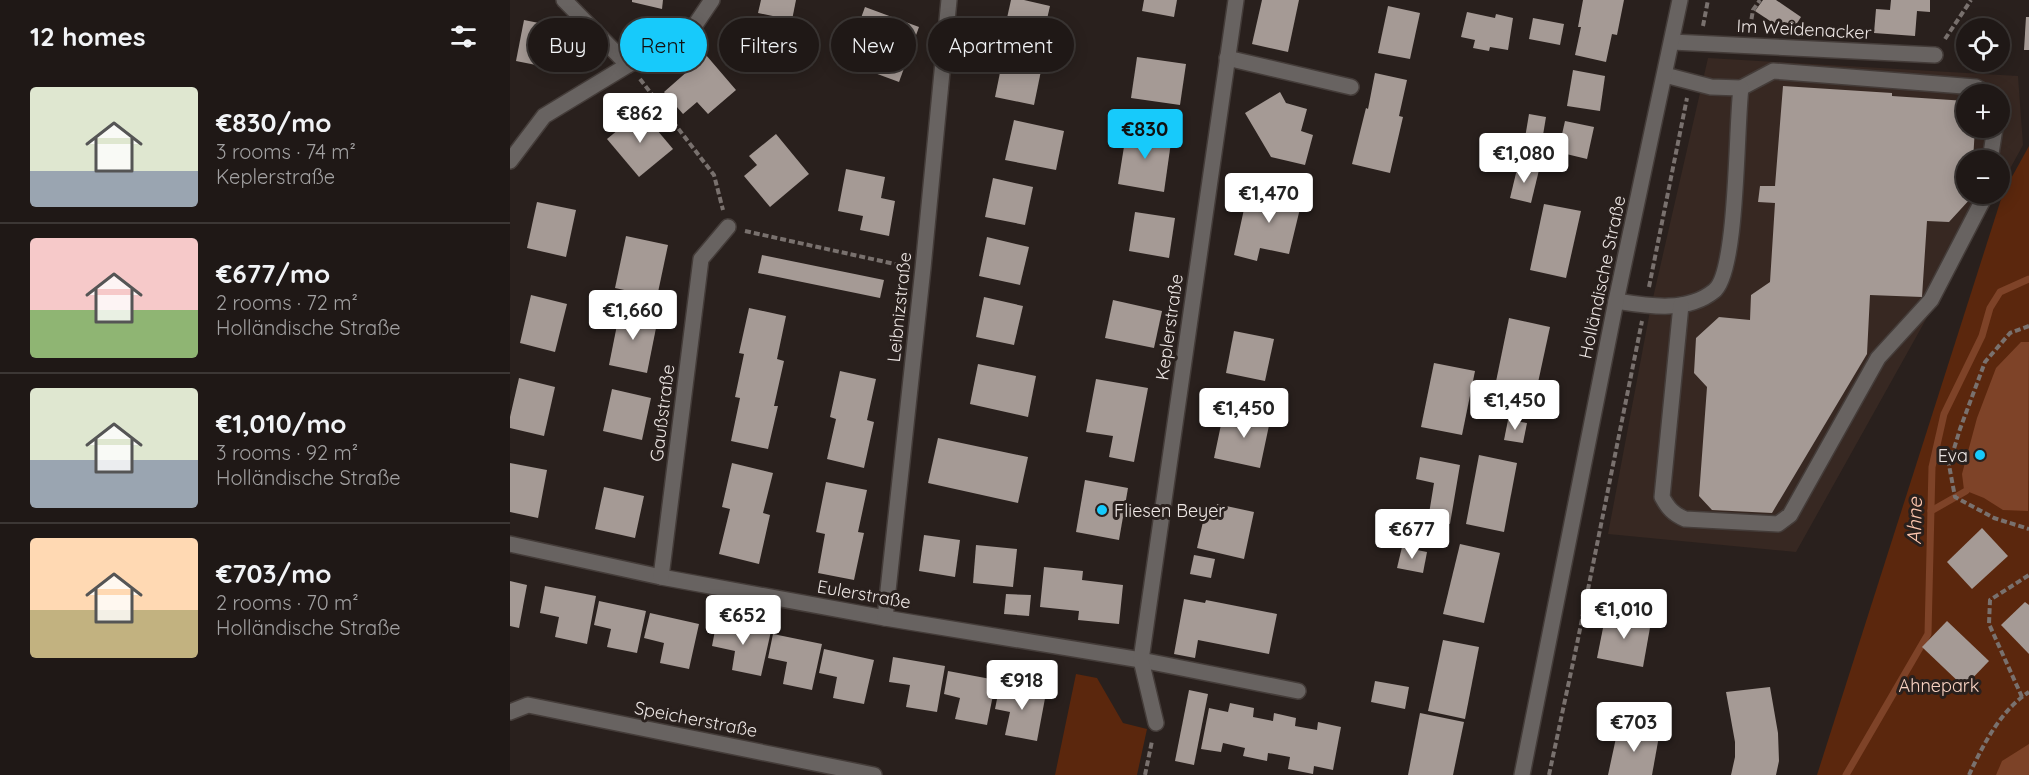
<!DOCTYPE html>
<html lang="en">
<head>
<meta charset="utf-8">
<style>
  body { margin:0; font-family:Quicksand,sans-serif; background:#2c2523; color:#f1f3f6; height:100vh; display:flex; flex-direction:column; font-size:22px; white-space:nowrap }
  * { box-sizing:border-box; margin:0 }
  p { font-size:20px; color:#a1a0a1 }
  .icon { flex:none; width:33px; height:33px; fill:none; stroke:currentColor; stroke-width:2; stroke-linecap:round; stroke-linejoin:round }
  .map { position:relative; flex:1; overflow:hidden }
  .panel { display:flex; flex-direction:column; background:#1f1816; width:510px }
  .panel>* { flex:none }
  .top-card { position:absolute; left:18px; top:18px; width:570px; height:54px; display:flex; gap:12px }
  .tools { position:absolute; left:1446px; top:18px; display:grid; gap:12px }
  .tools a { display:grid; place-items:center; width:54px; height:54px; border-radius:50%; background:#1f1816; box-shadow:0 3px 15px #0003,0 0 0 2px #3c3735; font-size:30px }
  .price { position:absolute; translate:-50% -51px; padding:0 14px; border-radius:6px; background:#fff; color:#222; font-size:20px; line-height:39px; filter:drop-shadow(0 2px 3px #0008) }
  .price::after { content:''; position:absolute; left:50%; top:36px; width:18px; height:14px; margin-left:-9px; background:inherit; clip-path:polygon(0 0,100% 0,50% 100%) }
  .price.current { background:#17cafb; color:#111 }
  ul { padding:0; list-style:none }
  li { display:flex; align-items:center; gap:18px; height:150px; padding:0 30px }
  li+li { border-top:2px solid #3c3735 }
  li span { display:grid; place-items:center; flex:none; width:168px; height:120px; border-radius:6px; color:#555 }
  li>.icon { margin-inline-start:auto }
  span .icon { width:72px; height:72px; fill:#fffc; stroke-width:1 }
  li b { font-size:26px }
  h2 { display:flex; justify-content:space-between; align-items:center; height:72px; padding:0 30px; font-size:26px }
  .tag { padding:0 21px; border-radius:27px; background:#1f1816; box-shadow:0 3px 15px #0003,0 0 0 2px #3c3735; font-size:21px; line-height:54px }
  .tag.current { background:#17cafb; color:#111 }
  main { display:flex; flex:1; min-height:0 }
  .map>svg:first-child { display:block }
  .built { fill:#372822; fill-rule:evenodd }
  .green { fill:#5b270d }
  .forest { fill:#7c4227 }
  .water { fill:#7e4328 }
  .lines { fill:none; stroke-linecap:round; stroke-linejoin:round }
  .stream { stroke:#7e4328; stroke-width:7 }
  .building { fill:#a59a95 }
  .minor-casing { stroke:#443c39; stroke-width:18 }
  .path { stroke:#79716e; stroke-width:4; stroke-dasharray:6 3; stroke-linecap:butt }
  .minor { stroke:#686361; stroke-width:15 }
  .poi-dot { fill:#17cafb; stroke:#29201d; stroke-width:2 }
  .labels { text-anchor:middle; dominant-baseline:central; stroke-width:6; stroke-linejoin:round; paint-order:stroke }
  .street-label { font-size:18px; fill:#ece5e3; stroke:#29201d }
  .poi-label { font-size:18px; fill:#ece5e3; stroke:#29201d; text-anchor:end }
  .park-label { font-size:18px; fill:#f9d3c3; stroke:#29201d }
  .water-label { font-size:20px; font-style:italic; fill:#ffc7af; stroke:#29201d }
</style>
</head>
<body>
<main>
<section class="panel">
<h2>12 homes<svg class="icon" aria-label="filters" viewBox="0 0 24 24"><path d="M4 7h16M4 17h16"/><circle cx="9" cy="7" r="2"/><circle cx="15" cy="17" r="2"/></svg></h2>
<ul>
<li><span style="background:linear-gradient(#dfe7d0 70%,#9aa5b1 0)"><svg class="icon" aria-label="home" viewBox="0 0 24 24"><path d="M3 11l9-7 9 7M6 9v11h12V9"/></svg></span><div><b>€830/mo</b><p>3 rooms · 74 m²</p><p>Keplerstraße</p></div></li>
<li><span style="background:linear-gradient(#f6c9c9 60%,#8fb573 0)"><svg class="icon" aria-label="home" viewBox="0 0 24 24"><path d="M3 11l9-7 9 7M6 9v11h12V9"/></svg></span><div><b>€677/mo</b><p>2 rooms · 72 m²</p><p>Holländische Straße</p></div></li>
<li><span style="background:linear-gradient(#dfe7d0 60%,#9aa5b1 0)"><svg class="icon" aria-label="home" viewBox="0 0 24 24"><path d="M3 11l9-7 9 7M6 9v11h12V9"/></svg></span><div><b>€1,010/mo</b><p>3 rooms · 92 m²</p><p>Holländische Straße</p></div></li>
<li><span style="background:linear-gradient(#ffd9b3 60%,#c2b280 0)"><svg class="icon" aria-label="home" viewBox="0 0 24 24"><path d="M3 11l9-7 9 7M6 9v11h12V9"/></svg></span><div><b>€703/mo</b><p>2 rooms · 70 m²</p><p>Holländische Straße</p></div></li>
</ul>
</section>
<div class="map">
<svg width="1519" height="775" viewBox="0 0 1519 775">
  <rect width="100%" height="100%" fill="#29201d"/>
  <path class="built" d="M1198 58 1508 76 1513 145 1490 187V160H1456V194H1486L1286 552 1098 534 1140 311ZM1456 94H1490V128H1456Z"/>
  <g class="green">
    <polygon points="1519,146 1519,775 1307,775 1493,193"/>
    <polygon points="566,674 587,678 613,723 637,729 627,775 545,775"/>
  </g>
  <polygon class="forest" points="1519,744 1519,775 1486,775 1492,761"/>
  <polygon class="water" points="1511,342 1519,342 1518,511 1493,510 1474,498 1454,490 1452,474 1467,418 1486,368"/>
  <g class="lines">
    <g class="stream">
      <polyline points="1421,511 1456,491"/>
      <polyline points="1336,775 1418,634 1422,467 1434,414 1472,336 1480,308 1490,292 1519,279"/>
    </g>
  </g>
  <g class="building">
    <polygon points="122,0 153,0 152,9 122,2"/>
    <polygon points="251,0 286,0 282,20 248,13"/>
    <polygon points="501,0 514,0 540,6 531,45 493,36"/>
    <polygon points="634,0 667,0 664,17 632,11"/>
    <polygon points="752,0 789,0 778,52 742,44"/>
    <polygon points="1073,0 1114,0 1107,35 1102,34 1096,62 1065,55 1071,27 1068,27"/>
    <polygon points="1253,0 1266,0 1291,17 1280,34 1245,11"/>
    <polygon points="1381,0 1420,0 1420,12 1407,11 1405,36 1364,33 1366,9 1380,10"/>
    <polygon points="878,6 910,13 900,59 868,53"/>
    <polygon points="355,7 409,27 389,82 335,62"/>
    <polygon points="957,12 985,18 986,14 1003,18 998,50 980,47 979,51 963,48 965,40 951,37"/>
    <polygon points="1516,17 1519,17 1519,50 1514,50"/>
    <polygon points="1023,18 1054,24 1050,45 1019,39"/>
    <polygon points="14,20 54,28 46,69 6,61"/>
    <polygon points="196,55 226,90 198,114 187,102 173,114 154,92"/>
    <polygon points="627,57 676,64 670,105 621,98"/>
    <polygon points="493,58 532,66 524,105 485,97"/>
    <polygon points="1063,70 1095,76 1090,111 1057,106"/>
    <polygon points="865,73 897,80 889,116 893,117 880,173 842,164 856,108 858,109"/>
    <polygon points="1273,86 1382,93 1382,96 1456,101 1456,128 1465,128 1463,160 1456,160 1456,194 1461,194 1461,198 1439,222 1417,221 1412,297 1360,295 1357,354 1262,513 1202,510 1189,496 1197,387 1184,373 1186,338 1209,317 1240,320 1241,295 1260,282 1265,203 1248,202 1250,186 1265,186"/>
    <polygon points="770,92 776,103 797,109 791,131 803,135 795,165 761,157 735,113"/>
    <polygon points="131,111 163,149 129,177 97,139"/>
    <polygon points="1019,114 1036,117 1032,141 1015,138"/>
    <polygon points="504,120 554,131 546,170 495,160"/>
    <polygon points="1055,121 1084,127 1077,159 1048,152"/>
    <polygon points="617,128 662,135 654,192 608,184"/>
    <polygon points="266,134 299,174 260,207 234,176 247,165 239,156"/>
    <polygon points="1008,165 1029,170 1021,203 1000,198"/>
    <polygon points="336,169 375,177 371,198 385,201 379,236 350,230 353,216 328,211"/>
    <polygon points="483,178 523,187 515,225 475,217"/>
    <polygon points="762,185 794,192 779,254 750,248 747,261 724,255 736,200 757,205"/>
    <polygon points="27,202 66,210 56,257 17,248"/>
    <polygon points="1034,204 1071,211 1056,278 1020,270"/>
    <polygon points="625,212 665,218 659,258 619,251"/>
    <polygon points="116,236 158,245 147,297 105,288"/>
    <polygon points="477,237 519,247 510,285 469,276"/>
    <polygon points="252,255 374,280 370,298 248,273"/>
    <polygon points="21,295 57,304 45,352 10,343"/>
    <polygon points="474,297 513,306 504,345 466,337"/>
    <polygon points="603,300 652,311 644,348 595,338"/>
    <polygon points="239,308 276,316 267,359 274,361 264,406 268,406 258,449 221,441 230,398 225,397 234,354 229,353"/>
    <polygon points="110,310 148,318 137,373 99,365"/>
    <polygon points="999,318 1040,327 1021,415 981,406"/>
    <polygon points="724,331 764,339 755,381 716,373"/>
    <polygon points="924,363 965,371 952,435 911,427"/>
    <polygon points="468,364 526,376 518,417 460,404"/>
    <polygon points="330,371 366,379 357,420 364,422 354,468 317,459 326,419 320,417"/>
    <polygon points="9,378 45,387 34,436 0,428 0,417"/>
    <polygon points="586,379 638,388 624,462 599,457 603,436 576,432"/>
    <polygon points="102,389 141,398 132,440 93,431"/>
    <polygon points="729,409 761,416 750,468 704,458 712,420 726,423"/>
    <polygon points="998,420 1017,423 1013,443 994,440"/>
    <polygon points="428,438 518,457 508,503 418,483"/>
    <polygon points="969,455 1007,463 994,532 956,524"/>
    <polygon points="910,457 950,465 940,524 918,520 924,483 906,479"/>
    <polygon points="0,463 37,470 28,518 0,512"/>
    <polygon points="222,463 263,473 253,513 260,515 249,564 209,554 220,509 212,507"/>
    <polygon points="575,480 618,488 609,540 566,532"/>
    <polygon points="316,482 357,490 348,532 354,533 344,580 308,573 315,534 306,532"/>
    <polygon points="94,487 134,496 125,538 85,529"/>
    <polygon points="707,504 744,512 734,559 687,548 695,513 705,515"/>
    <polygon points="1472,528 1498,556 1462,589 1437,562"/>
    <polygon points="414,535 450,540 445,577 409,571"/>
    <polygon points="950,544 990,553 974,623 933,614"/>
    <polygon points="466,545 507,549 503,587 463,583"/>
    <polygon points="892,547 917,552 913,573 887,568"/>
    <polygon points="684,555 705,559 701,578 680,574"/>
    <polygon points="534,567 573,571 572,580 613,585 609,624 568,620 569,611 530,607"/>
    <polygon points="0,581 17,585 9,628 0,626"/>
    <polygon points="35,586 86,596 77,644 45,637 49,617 30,613"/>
    <polygon points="496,594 521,595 519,616 494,614"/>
    <polygon points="674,599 695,603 696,600 767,614 759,654 688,640 685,658 664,654"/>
    <polygon points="89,601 136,611 127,653 97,647 101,629 84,625"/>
    <polygon points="1515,602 1519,605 1519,654 1491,625"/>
    <polygon points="140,613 189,624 179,669 150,663 154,643 134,638"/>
    <polygon points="1096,613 1141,622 1133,667 1087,658"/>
    <polygon points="207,620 261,631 251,676 222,670 225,651 202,646"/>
    <polygon points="1437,621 1479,661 1454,687 1412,647"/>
    <polygon points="263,634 312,644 302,690 273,684 277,662 258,658"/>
    <polygon points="933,640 969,647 955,719 918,711"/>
    <polygon points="314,649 364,660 354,704 323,698 327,677 309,673"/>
    <polygon points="383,657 435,666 427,712 396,707 400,685 379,682"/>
    <polygon points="438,671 486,680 477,725 445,719 450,698 434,694"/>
    <polygon points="865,681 899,687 895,709 861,702"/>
    <polygon points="490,684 536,693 527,741 495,735 500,712 485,709"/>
    <polygon points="1260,687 1268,733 1269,761 1266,775 1221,775 1225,757 1225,742 1216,692"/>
    <polygon points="679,690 698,694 684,765 665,761"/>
    <polygon points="720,703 744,708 743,717 763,721 764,713 786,718 785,726 807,730 808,722 831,727 823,770 804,766 803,774 778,769 780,757 758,753 757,761 733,756 735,748 713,743 711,752 691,749 699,708 718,712"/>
    <polygon points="910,713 954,722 943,775 898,775"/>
    <polygon points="1109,724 1149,736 1142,775 1098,775"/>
  </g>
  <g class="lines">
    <g class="minor-casing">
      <g id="minor">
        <polyline points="54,0 118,65"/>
        <polyline points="1162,42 1425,55"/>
        <polyline points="717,58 841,87"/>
        <polyline points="1231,88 1263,71 1466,87 1478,94"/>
        <polyline points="1480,160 1485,128"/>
        <polyline points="0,161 34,116 118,65 179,34 202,0"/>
        <path d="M1106 301C1138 306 1177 313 1204 291 1228 273 1226 124 1231 88L1201 87 1155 75"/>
        <path d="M1171 305 1152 497C1158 508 1163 514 1175 519L1268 524 1280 515 1368 358 1421 300 1476 194"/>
        <polyline points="0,544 151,577 375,618 631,660 788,691"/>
        <polyline points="151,577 191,259 218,227"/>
        <polyline points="375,618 413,268 439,0"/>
        <polyline points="0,712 18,705 364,775"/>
        <polyline points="646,723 631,660 726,0"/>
        <polyline points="1012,775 1106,301 1170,0"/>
      </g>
    </g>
    <g class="path">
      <polyline points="1193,26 1198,0"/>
      <polyline points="1240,28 1243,10 1250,0"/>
      <polyline points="1435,39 1461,0"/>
      <polyline points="130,79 204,175 213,210"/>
      <polyline points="235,231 394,266"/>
      <polyline points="1139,287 1177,98"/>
      <polyline points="1519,326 1500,333 1475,362 1450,429 1439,465 1445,497 1484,518 1519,529"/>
      <polyline points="1512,697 1479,624 1480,600 1519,575"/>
      <polyline points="635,775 642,741"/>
      <polyline points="1039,775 1067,644 1132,321"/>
      <path d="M1459 775C1473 745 1490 711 1519 692"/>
    </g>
    <use href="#minor" class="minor"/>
  </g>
  <g class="poi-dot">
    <circle cx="1470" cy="455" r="6"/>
    <circle cx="592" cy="510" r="6"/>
  </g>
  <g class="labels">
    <g class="street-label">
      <text transform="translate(1294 29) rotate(3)">Im Weidenacker</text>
      <text transform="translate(1092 277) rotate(-78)">Holländische Straße</text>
      <text transform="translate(389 307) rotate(-84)">Leibnizstraße</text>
      <text transform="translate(659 327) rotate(-82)">Keplerstraße</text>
      <text transform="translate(152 413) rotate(-83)">Gaußstraße</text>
      <text transform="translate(354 594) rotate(10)">Eulerstraße</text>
      <text transform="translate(186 719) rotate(11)">Speicherstraße</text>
    </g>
    <g class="poi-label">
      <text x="1458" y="455">Eva</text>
      <text x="604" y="510" text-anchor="start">Fliesen Beyer</text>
    </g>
    <g class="park-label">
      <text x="1429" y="685">Ahnepark</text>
    </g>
    <g class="water-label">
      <text transform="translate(1404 521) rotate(-89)">Ahne</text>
    </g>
  </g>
</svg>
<div class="tools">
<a><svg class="icon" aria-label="locate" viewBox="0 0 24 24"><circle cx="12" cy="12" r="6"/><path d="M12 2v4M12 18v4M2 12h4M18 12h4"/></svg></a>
<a>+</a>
<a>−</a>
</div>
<b class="price" style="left:130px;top:144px">€862</b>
<b class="price current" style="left:635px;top:160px">€830</b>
<b class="price" style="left:1014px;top:184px">€1,080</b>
<b class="price" style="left:759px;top:224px">€1,470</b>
<b class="price" style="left:123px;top:341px">€1,660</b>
<b class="price" style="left:1005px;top:431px">€1,450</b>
<b class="price" style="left:734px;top:439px">€1,450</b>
<b class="price" style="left:902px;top:560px">€677</b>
<b class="price" style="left:1114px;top:640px">€1,010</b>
<b class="price" style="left:233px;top:646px">€652</b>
<b class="price" style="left:512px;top:711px">€918</b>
<b class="price" style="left:1124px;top:753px">€703</b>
<div class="top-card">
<a class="tag">Buy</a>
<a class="tag current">Rent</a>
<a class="tag">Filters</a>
<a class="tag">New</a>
<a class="tag">Apartment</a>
</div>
</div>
</main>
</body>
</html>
